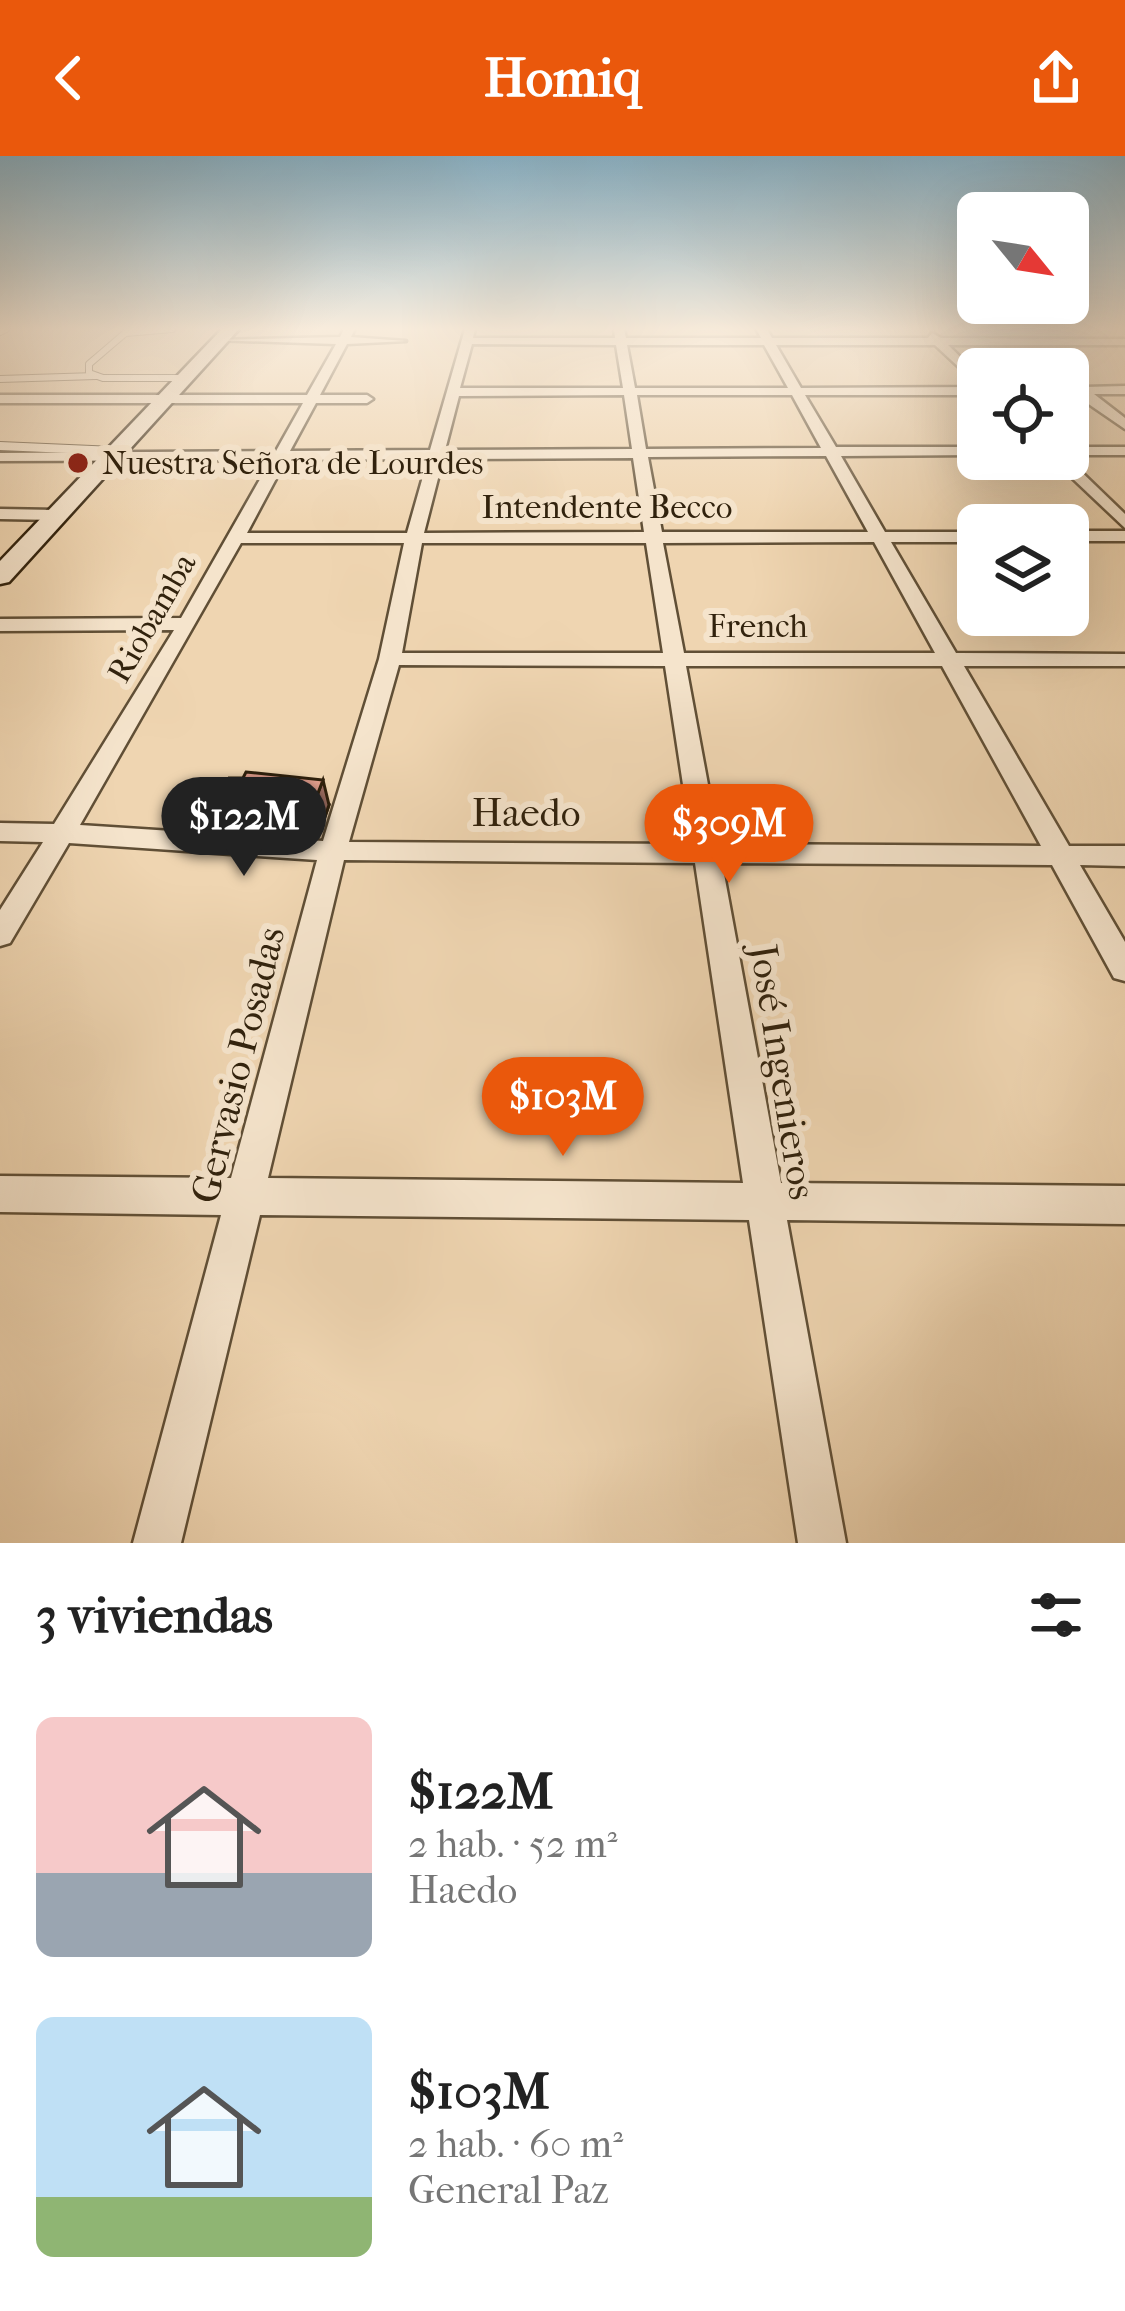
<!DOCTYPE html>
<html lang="es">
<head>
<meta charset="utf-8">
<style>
  body { margin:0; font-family:"IM FELL French Canon",serif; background:#f6f6f6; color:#222; height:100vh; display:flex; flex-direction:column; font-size:45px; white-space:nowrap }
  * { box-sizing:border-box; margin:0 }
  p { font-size:39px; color:#767676 }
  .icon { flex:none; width:66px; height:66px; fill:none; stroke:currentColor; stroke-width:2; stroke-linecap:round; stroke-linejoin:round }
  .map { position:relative; height:1387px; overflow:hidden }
  .side { display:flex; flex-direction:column; background:#fff; flex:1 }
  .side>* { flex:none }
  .needle { width:78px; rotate:120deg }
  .tools { position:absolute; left:957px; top:36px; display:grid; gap:24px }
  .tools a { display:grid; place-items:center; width:132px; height:132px; border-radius:18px; background:#fff; box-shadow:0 12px 48px #0002; font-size:60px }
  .price { position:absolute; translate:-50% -102px; padding:0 27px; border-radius:42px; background:#ea580c; color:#fff; font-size:39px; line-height:78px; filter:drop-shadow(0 3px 6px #0008) }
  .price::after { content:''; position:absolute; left:50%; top:72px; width:36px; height:27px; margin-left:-18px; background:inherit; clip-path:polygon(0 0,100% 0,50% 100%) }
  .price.on { background:#222; color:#fff }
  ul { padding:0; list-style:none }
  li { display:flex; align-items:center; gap:36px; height:300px; padding:0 36px }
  li span { display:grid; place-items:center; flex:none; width:336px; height:240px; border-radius:18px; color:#555 }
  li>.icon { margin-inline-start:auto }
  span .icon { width:144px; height:144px; fill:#fffc; stroke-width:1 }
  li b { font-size:51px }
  h2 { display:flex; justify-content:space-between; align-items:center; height:144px; padding:0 36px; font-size:51px }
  header { display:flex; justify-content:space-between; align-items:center; height:156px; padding:0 36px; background:#ea580c; color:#fff; font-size:54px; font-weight:800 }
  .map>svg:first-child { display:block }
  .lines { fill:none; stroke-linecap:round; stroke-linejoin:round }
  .lane-far1-casing { stroke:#604f36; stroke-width:8 }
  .lane-casing { stroke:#604f36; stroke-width:10 }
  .street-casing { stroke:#604f36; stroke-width:5 }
  .secondary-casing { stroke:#31220d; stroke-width:5 }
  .lane-far1 { stroke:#f5e4cc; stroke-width:6 }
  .lane { stroke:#f5e4cc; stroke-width:8 }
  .street { fill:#f5e4cc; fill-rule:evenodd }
  .secondary { fill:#f5e4cc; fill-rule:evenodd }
  .wall { fill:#c4897a; stroke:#31220d; stroke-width:3 }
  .shaded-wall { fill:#a06f63; stroke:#31220d; stroke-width:3 }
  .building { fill:#e49f8e; stroke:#31220d; stroke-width:3 }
  .poi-dot { fill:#8f2418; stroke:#f5e4cc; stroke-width:4.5 }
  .labels { text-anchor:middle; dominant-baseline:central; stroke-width:12; stroke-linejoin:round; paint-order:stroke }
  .far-poi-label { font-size:33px; fill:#31220d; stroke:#f5e4cc; text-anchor:start }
  .far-street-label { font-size:33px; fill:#31220d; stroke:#f5e4cc }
  .street-label { font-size:39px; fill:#31220d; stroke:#f5e4cc }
</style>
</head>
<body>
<header><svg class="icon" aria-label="back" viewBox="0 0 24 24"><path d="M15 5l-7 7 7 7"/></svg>Homiq<svg class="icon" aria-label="share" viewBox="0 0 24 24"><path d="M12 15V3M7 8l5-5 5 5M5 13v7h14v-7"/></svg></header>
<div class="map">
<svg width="1125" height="1387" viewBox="0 0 1125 1387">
  <rect width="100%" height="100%" fill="#efd5b1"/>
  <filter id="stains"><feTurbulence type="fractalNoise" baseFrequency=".00167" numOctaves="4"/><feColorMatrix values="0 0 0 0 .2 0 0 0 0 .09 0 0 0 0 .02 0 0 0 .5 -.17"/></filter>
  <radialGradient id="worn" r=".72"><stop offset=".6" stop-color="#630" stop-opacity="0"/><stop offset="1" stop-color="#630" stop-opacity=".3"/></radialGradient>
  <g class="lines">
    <g class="lane-far1-casing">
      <g id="lane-far1">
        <polyline points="130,173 89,208 89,217 103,222 187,222"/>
        <polyline points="0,176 6,173"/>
        <polyline points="126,177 172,173"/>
        <polyline points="0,223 96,220"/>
      </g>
    </g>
    <g class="lane-casing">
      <polyline id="lane" points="0,290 115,295"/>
    </g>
    <g class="street-casing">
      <g id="street">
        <path d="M344 173H355L351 181 406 185 347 188 320 239H367L373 243 367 247H316L290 295 430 294 465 173H475L473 182H615L614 173H624L626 182H761L756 173H767L772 182H928L932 177 941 182 1125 183V189H948L978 218V229L935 189H776L801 232 978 231V239H805L836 291H978V299L841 300 885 376H978V386H891L956 497 1125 498V510H964L1069 690H1125V710L1080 709 1125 786V825L1114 822 1052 709 722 707 781 1027 1125 1030V1068L787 1064 846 1387H798L749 1064 260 1059 181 1387H133L221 1059 0 1056V1020L231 1022 317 704 69 687 10 787 0 790V754L43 686 0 685V667L54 668 174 474 0 475V463L181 462 271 304 0 305V297L276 295 303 247H0V239H307L336 188 214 184 340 181ZM472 188 616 189 623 232H460ZM627 189H764L788 232H635ZM624 239 632 293 445 294 459 240ZM637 239H792L821 292 646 293ZM826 300 868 376H662L648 301ZM633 302 644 376 424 377 443 303ZM428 303 407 377H247L286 304ZM874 386 935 497H684L663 387ZM241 387H404L379 503 323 685 80 669ZM422 387H646L663 497H402ZM399 509 665 510 692 688 349 686ZM686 510H942L1041 690 719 688ZM344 704 695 707 743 1027 268 1022Z"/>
        <polygon points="1068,220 1085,231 1125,230 1125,238 1094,238 1125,262 1125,273 1074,238"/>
        <rect x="1068" y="291" width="57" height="8"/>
        <polygon points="1052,303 1068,303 1125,358 1125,372"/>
        <polygon points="0,353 56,354 64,359 56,364 0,363"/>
        <rect x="1068" y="375" width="57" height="10"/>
      </g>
    </g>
    <g class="secondary-casing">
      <polygon id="secondary" points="222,173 239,173 9,426 0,428 0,405"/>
    </g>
    <use href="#lane-far1" class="lane-far1"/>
    <use href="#lane" class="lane"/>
    <use href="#street" class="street"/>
    <use href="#secondary" class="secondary"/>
  </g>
  <polygon class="wall" points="215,647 329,649 320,675 224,672"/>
  <polygon class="shaded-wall" points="323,624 329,649 320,675 313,650"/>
  <polygon class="building" points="246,616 323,624 313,650 215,647 229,622 243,622"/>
  <linearGradient id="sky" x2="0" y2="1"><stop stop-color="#89b6ce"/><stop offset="0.47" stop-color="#f8ecdc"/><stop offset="1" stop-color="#f8ecdc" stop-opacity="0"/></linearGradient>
  <rect width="1125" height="368" fill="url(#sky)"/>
  <circle class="poi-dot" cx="78" cy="307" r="12"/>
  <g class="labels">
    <g class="far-poi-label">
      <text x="102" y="307">Nuestra Señora de Lourdes</text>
    </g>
    <g class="far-street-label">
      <text x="607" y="351">Intendente Becco</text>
      <text transform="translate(152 462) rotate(-60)">Riobamba</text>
      <text x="758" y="470">French</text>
    </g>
    <g class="street-label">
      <text x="526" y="657">Haedo</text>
      <text transform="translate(238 909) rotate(-76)">Gervasio Posadas</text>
      <text transform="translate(783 916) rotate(81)">José Ingenieros</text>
    </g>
  </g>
  <rect width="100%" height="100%" filter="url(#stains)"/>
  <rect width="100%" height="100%" fill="url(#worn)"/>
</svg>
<div class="tools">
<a><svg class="needle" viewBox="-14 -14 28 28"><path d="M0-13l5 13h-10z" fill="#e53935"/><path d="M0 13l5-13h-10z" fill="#767676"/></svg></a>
<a><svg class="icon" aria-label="locate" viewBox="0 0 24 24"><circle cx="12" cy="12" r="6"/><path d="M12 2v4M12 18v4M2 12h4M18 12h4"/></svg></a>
<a><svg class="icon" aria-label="layers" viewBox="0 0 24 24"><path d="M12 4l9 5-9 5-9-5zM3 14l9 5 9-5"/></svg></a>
</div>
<b class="price on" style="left:244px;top:723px">$122M</b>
<b class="price" style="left:729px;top:730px">$309M</b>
<b class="price" style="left:563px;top:1003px">$103M</b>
</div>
<section class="side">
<h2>3 viviendas<svg class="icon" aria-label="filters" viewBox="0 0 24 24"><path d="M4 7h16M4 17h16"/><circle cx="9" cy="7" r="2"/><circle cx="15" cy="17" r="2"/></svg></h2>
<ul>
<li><span style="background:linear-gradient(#f6c9c9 65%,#9aa5b1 0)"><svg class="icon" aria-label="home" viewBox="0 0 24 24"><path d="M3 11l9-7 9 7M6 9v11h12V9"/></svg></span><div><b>$122M</b><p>2 hab. · 52 m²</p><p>Haedo</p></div></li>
<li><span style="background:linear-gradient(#bfe0f5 75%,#8fb573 0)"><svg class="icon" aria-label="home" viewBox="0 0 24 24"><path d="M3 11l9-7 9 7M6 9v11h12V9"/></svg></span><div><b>$103M</b><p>2 hab. · 60 m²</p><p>General Paz</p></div></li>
</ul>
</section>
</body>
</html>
